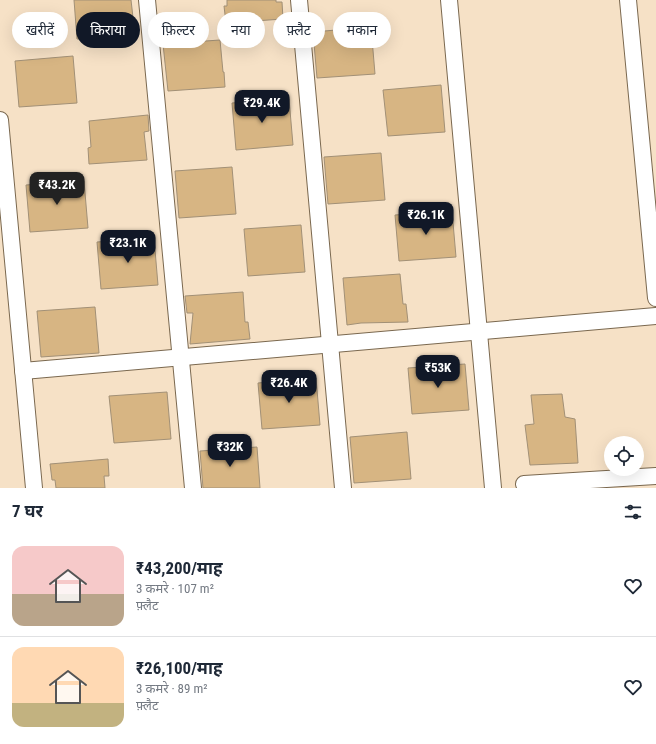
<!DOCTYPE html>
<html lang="hi">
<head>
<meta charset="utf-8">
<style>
  body { margin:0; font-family:"Roboto Condensed","Noto Sans Devanagari",sans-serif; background:#f2f2f3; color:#1f2937; height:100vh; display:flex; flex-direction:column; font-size:15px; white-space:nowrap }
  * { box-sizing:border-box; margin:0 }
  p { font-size:13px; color:#747a83 }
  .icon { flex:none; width:22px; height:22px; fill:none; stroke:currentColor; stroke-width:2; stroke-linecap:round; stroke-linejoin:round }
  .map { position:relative; height:488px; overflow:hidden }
  .sheet { display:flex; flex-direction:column; background:#fff; flex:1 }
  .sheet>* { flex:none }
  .banner { position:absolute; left:12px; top:12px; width:400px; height:36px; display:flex; gap:8px }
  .buttons { position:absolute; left:604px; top:436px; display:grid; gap:8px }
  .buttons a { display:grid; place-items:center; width:40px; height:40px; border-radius:50%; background:#fff; box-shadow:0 4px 16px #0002; font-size:20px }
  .price { position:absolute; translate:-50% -34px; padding:0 9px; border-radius:8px; background:#111827; color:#fff; font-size:13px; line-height:26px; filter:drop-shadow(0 1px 2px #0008) }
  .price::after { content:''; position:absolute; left:50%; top:24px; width:12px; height:9px; margin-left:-6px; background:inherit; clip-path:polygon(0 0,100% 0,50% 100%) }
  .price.active { background:#222; color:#fff }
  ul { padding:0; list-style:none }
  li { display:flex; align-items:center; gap:12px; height:100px; padding:0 12px }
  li+li { border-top:1px solid #e0e1e3 }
  li span { display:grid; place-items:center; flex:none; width:112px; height:80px; border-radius:12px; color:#555 }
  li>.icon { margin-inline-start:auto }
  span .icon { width:48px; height:48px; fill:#fffc; stroke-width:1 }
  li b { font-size:17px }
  h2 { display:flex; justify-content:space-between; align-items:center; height:48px; padding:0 12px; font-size:17px }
  .tag { padding:0 14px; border-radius:18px; background:#fff; box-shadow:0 4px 16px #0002; font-size:14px; line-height:36px }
  .tag.active { background:#111827; color:#fff }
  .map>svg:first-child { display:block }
  .building { fill:#d7b583; stroke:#a29076 }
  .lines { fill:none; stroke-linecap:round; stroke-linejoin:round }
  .minor-casing { stroke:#7a684f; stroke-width:18 }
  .minor { stroke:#fff; stroke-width:16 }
</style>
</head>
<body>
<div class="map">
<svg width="656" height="488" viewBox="0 0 656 488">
  <rect width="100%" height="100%" fill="#f6e1c6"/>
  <g class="building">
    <polygon points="74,0 131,0 135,35 77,39"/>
    <polygon points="227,0 276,0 276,2 282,2 283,19 226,23 224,6 227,6"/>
    <polygon points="371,27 375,74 317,78 313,32"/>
    <polygon points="220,40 223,72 224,72 225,87 168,91 163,44"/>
    <polygon points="73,56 77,103 19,107 15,61"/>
    <polygon points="441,85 445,132 388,136 383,90"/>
    <polygon points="289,99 293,145 236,150 232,103"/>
    <polygon points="148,115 149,131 144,132 147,160 89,164 88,148 91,147 89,121"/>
    <polygon points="381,153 385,200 328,204 324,157"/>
    <polygon points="232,167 236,214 179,218 175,171"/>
    <polygon points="84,181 88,228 30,232 26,185"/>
    <polygon points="452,211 456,257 399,261 395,215"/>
    <polygon points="301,225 305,272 248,276 244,229"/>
    <polygon points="154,238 158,285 101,289 97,242"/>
    <polygon points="400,274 403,304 406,304 408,322 361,323 347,325 343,278"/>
    <polygon points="243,292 245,322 248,322 250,339 190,344 193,313 187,313 185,296"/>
    <polygon points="95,307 99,353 41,357 37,311"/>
    <polygon points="465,364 469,410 412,414 408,368"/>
    <polygon points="316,378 320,425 262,429 258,383"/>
    <polygon points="167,392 171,439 114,443 109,396"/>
    <polygon points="562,394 565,417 575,419 578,463 530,465 525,425 534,424 531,395"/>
    <polygon points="407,432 411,479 354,483 350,437"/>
    <polygon points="257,447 260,488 203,488 200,451"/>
    <polygon points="108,459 109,476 104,476 105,488 56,488 55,480 52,480 50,464"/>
  </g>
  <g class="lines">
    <g class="minor-casing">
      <g id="minor">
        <polyline points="147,0 193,488"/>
        <polyline points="299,0 343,488"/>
        <polyline points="449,0 493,488"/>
        <polyline points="628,0 656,298"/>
        <polyline points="0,120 34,488"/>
        <polyline points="23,371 656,316"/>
        <polyline points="524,484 656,476"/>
      </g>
    </g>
    <use href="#minor" class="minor"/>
  </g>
</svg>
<div class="buttons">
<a><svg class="icon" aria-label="locate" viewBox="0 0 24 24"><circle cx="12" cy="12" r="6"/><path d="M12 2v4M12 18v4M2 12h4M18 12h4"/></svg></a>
</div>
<b class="price" style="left:262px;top:124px">₹29.4K</b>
<b class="price active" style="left:57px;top:206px">₹43.2K</b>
<b class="price" style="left:426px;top:236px">₹26.1K</b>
<b class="price" style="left:128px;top:264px">₹23.1K</b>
<b class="price" style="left:438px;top:389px">₹53K</b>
<b class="price" style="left:289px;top:404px">₹26.4K</b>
<b class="price" style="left:230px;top:468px">₹32K</b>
<div class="banner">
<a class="tag">खरीदें</a>
<a class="tag active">किराया</a>
<a class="tag">फ़िल्टर</a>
<a class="tag">नया</a>
<a class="tag">फ़्लैट</a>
<a class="tag">मकान</a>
</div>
</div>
<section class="sheet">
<h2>7 घर<svg class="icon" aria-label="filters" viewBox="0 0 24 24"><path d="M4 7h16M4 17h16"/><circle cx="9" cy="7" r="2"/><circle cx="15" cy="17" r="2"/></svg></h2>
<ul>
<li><span style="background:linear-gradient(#f6c9c9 60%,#b9a48a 0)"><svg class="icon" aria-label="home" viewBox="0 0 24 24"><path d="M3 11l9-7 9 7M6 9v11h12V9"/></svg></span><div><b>₹43,200/माह</b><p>3 कमरे · 107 m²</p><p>फ़्लैट</p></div><svg class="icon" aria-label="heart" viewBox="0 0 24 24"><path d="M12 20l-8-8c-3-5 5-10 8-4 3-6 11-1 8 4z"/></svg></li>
<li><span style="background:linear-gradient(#ffd9b3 70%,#c2b280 0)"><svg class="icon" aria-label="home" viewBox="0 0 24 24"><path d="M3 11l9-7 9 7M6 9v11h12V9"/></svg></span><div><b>₹26,100/माह</b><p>3 कमरे · 89 m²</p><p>फ़्लैट</p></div><svg class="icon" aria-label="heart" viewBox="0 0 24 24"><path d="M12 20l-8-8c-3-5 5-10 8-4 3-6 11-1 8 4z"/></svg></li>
</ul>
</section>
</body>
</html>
